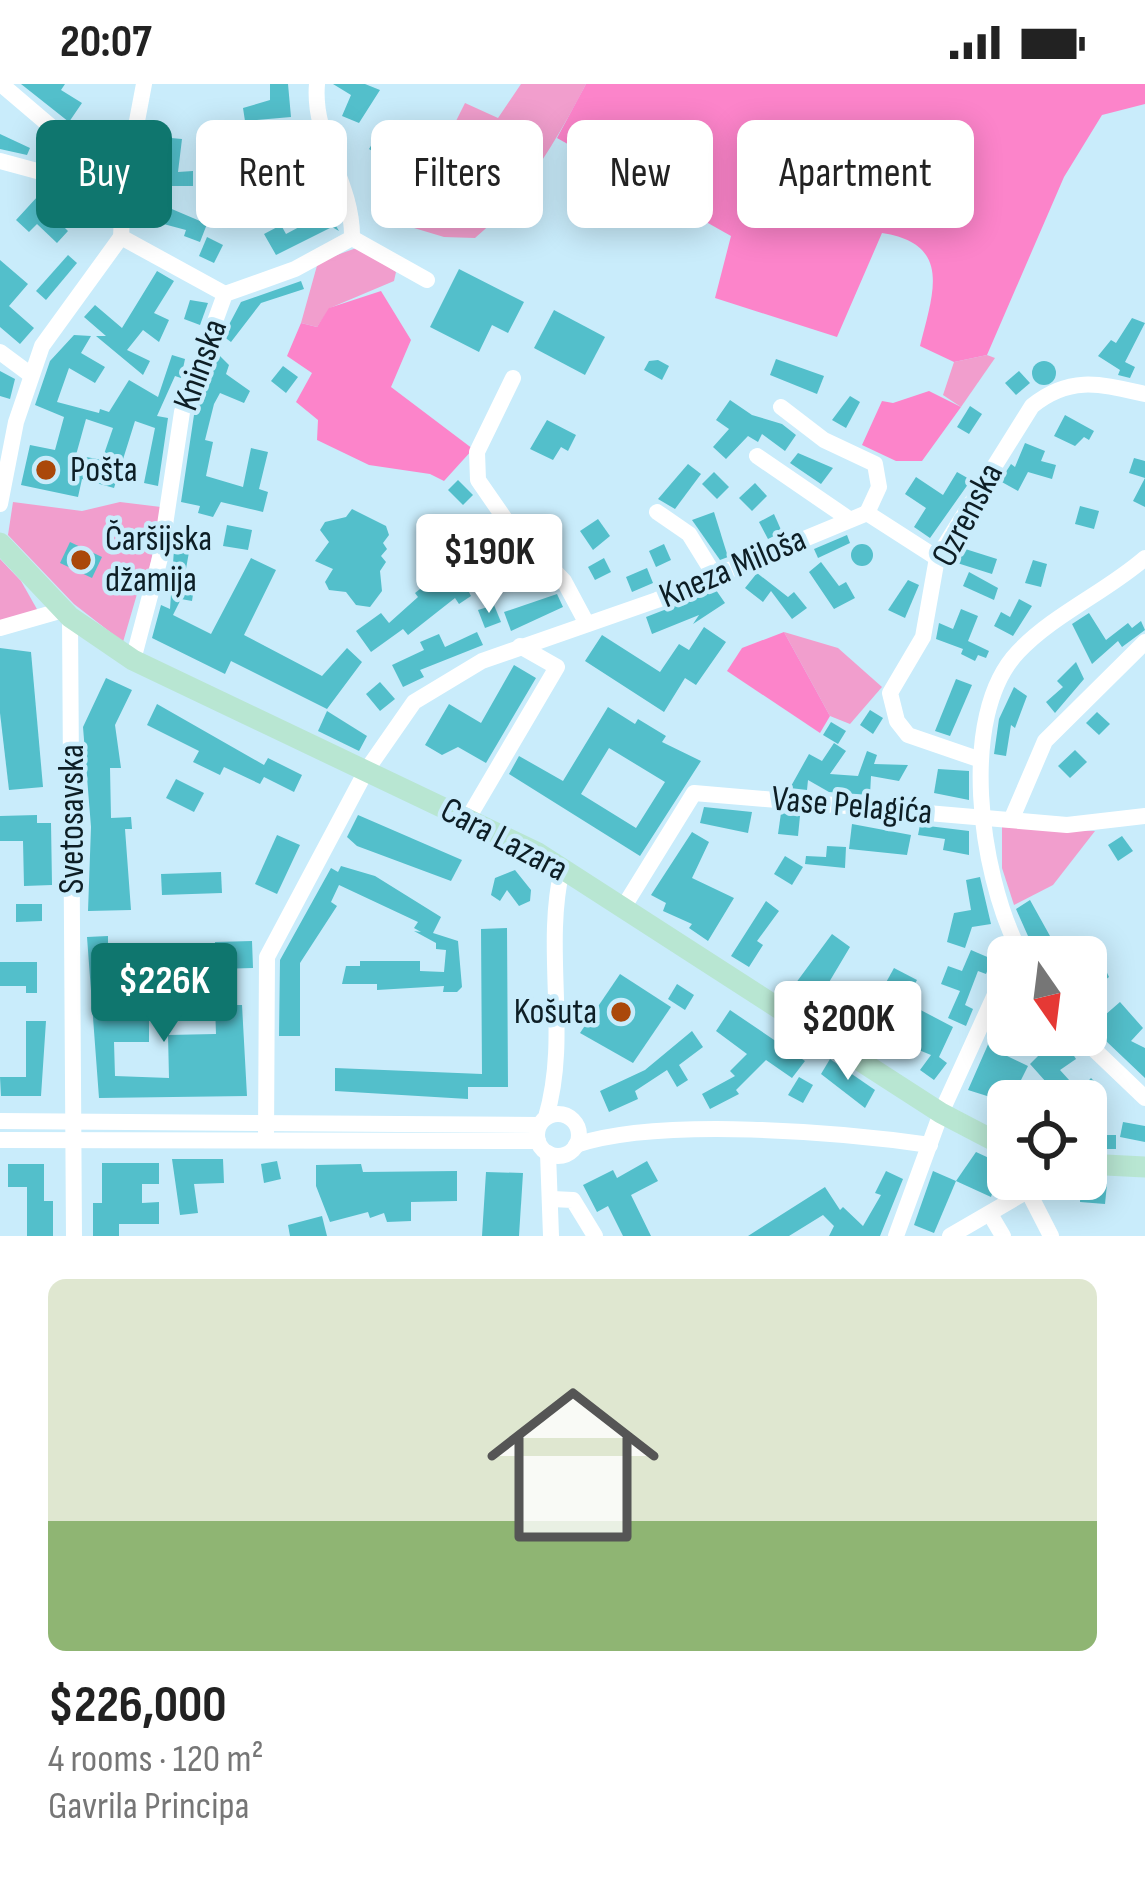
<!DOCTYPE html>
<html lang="en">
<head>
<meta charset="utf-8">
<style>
  body { margin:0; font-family:"Sofia Sans Condensed",sans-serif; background:#f2f2f2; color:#222; height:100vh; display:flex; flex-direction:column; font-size:45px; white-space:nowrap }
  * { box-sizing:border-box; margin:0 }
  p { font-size:39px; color:#767676 }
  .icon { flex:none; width:66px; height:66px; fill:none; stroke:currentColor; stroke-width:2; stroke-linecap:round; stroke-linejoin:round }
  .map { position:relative; height:1152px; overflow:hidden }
  .drawer { display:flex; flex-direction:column; background:#fff; flex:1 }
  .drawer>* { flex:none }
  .hud { position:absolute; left:36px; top:36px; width:1074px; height:108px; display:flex; gap:24px }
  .needle { width:78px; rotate:166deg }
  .controls { position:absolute; left:987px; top:852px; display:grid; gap:24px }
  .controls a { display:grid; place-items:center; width:120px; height:120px; border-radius:18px; background:#fff; box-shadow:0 6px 30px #0003; font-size:60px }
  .price { position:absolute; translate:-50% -102px; padding:0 27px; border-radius:12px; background:#fff; color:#222; font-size:39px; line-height:78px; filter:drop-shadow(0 3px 6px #0008) }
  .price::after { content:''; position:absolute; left:50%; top:72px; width:36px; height:27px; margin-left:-18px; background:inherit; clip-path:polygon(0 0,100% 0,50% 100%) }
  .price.on { background:#0f766e; color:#fff }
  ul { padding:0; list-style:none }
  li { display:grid; align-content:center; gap:24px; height:636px; padding:0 48px }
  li+li { border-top:3px solid #e0e0e0 }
  li span { display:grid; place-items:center; height:372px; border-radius:18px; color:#555 }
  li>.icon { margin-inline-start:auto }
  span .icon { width:216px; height:216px; fill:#fffc; stroke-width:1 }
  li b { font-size:51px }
  .tag { padding:0 42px; border-radius:18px; background:#fff; box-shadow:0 6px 30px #0003; font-size:42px; line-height:108px }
  .tag.on { background:#0f766e; color:#fff }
  .status { display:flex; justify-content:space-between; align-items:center; height:84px; padding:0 60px; background:#fff; direction:ltr }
  .status svg { height:33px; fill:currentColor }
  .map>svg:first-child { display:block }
  .green { fill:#f19ecd }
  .forest { fill:#fc84ca }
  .building { fill:#53bfcb; fill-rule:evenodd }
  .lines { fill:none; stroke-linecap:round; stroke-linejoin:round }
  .minor { stroke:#fff; stroke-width:16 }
  .major { stroke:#b8e6d2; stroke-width:21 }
  .poi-dot { fill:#aa480a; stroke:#c9ecfb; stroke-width:4.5 }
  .labels { text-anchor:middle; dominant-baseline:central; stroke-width:9; stroke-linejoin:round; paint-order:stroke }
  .street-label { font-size:36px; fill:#0d1e25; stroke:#c9ecfb }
  .poi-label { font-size:36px; fill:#0d1e25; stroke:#c9ecfb; text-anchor:start }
</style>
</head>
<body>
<div class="status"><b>20:07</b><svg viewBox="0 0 49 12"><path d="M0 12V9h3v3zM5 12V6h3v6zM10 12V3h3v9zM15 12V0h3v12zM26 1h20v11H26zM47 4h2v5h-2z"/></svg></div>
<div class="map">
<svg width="1145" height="1152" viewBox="0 0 1145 1152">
  <rect width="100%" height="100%" fill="#c9ecfb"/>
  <g class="green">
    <path d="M521 0H586C556 57 524 113 475 154L444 153 404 141 465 19 498 34Z"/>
    <polygon points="359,163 396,188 394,197 330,224 317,243 301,239 318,178"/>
    <polygon points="987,271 995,274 961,323 943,311 954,278"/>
    <polygon points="13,418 82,427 120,418 161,423 145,510 137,510 123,558 74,520 8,451"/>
    <polygon points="0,475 21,497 38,527 0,538"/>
    <polygon points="784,548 838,564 882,603 850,640 830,632"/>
    <polygon points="1002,743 1095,747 1053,801 1014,821 1002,784"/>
  </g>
  <g class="forest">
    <path d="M586 0H1145V20L1102 31 1064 93 987 271 954 278 920 262C933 209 953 160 882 149L837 253 715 214 731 152 557 54Z"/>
    <polygon points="381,207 411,256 391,303 473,365 444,397 430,390 369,381 317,356 318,336 296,318 312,289 287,272 301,239 317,243 329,224"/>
    <polygon points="929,307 961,323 922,377 896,377 862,361 882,317 893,319"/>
    <polygon points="784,548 830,632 820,649 727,587 742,564"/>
  </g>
  <g class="building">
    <polygon points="21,0 65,0 61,6 82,19 69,38"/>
    <polygon points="270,0 288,0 291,33 245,37 243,24 270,16"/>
    <polygon points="333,0 365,0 380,6 359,39 342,32 351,11"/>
    <polygon points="383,42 397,51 383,74 369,65"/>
    <polygon points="0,50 30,64 27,71 0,65"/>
    <polygon points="160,53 182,55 178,88 193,87 193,102 144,102 146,85 156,86"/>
    <polygon points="387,94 404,103 394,121 377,112"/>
    <polygon points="304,107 321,117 339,147 332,143 276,171 264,150 281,141 286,150 316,134 295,122"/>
    <polygon points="38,112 67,137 62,141 68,147 57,159 37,140 29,148 16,136"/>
    <polygon points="160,120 207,140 200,158 184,152 186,146 156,138"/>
    <polygon points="207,153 223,161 214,179 199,172"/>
    <polygon points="68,171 77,179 46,216 36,207"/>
    <polygon points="0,176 28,200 9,222 34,244 20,260 0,243"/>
    <polygon points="459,185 524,218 508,249 492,241 479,268 430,243"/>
    <polygon points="157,187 174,197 154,229 169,236 159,258 143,246 127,266 150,277 143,291 96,252 106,252 84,233 95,221 122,244"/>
    <polygon points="301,197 304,205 261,219 231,258 223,252 241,218"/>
    <polygon points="190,216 208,219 200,241 184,235"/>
    <polygon points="554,226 605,253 585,291 534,264"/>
    <polygon points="1132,234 1145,239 1125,278 1135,283 1130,294 1118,291 1120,286 1098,272 1111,256 1116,259"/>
    <path d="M74 251 91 252 81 269 105 283 95 299 69 284 57 318 99 329 100 325 109 328 129 296 158 313 172 271 185 275 181 294 175 292 157 332 168 334 158 402 144 399 155 344 135 337 114 404 82 395 78 413 21 401 30 361 55 366 64 333 35 321 50 277ZM86 335 113 344 102 376 76 371Z"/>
    <polygon points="217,269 229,281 226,290 250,307 244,319 220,309 214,320 205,356 213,358 206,392 243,403 251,364 268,368 259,405 268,408 263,428 221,418 213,433 198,429 200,422 181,418 194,331"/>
    <polygon points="776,275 824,292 817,310 770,291"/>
    <polygon points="658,276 669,282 662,296 644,286 649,277"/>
    <circle cx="1044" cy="289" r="12"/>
    <polygon points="283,282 298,293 286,309 271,297"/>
    <polygon points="0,287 15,295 10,315 0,312"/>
    <polygon points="1019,287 1030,299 1016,311 1005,299"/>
    <polygon points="850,312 860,318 846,344 832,336"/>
    <polygon points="730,316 752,331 782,340 796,351 785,367 762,350 758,358 748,352 726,375 713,363 729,345 716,336"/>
    <polygon points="970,322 982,330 969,350 957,343"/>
    <polygon points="1065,331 1094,347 1089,356 1084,353 1075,362 1054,352"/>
    <polygon points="547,336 576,351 568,367 561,363 553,376 530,365"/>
    <polygon points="1025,359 1045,367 1041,377 1056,381 1052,395 1028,388 1018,407 1000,397 1011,380 1015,383"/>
    <polygon points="798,369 833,384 821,400 790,379"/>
    <polygon points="1134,374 1145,377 1145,423 1133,417 1145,394 1129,389"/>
    <polygon points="688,380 701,390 675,425 658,415"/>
    <polygon points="714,388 729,403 717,415 702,400"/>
    <polygon points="957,388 971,396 930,454 914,443 926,424 905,410 916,393 943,411"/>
    <polygon points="458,396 473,411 463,421 448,406"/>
    <polygon points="755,399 767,412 752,427 739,414"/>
    <polygon points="1080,422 1099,427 1094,445 1075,440"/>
    <polygon points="352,425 386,442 389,451 383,459 387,465 381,472 386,478 380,487 382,507 370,523 356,521 346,508 329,506 325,498 333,485 315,477 329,458 320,446 325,438 346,433"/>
    <polygon points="714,428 728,473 720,476 692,436"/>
    <polygon points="774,430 782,448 768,455 759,438"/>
    <polygon points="598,435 610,452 593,466 580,447"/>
    <polygon points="227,441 252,446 248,466 223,462"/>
    <polygon points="452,449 477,480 507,457 518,471 468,506 471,512 459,520 455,514 408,551 403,545 371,568 356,547 381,529 389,539 418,513 415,509 434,494 420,476"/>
    <polygon points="847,451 850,459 818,474 814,465"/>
    <polygon points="70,458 102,473 92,494 60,479"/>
    <polygon points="664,460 671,476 656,483 649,467"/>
    <circle cx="862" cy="471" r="11"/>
    <polygon points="959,463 997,475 992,490 954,478"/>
    <polygon points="174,465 189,468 184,496 195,497 192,517 181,515 173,531 211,550 251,474 276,486 244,551 322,592 347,564 362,578 327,625 231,577 225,590 152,554 161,521 170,525"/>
    <polygon points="604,474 611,488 595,496 588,483"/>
    <polygon points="1033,476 1047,480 1041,503 1025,499"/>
    <polygon points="821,478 839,502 846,498 855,514 834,525 809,488"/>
    <polygon points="647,484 653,499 632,508 626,493"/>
    <polygon points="969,488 998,504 994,516 963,502"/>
    <polygon points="757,489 788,513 794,508 807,524 792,535 771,507 763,518 745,504"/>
    <polygon points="908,496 919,501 905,534 888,526"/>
    <polygon points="716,506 725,519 693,540 699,531 652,550 646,533"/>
    <polygon points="557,510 563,523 511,547 504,528"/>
    <polygon points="1019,515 1032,522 1013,552 994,542 1001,528 1010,533"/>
    <polygon points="494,521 501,538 485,544 478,526"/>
    <polygon points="961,525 978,532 968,557 989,567 986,574 978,571 975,577 961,570 963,565 936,555 939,539 953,545"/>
    <polygon points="1089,529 1106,556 1128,539 1132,544 1141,537 1145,546 1122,563 1118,557 1092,580 1072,540"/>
    <polygon points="704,543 726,558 696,601 685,594 664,628 585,577 602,551 660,588 679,560 689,566"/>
    <polygon points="477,548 483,561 420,586 424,593 403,603 392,581 424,566 420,558 439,550 445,563"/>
    <polygon points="0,564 31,568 43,703 9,706 0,629"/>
    <polygon points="1076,578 1084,595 1055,629 1046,618 1063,603 1057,597"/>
    <polygon points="514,581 536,594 486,679 458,663 442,671 425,661 449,620 481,639"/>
    <polygon points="106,594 132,606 115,641 121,684 110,684 111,734 131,733 132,745 125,745 131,826 88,827 91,743 83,643"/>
    <polygon points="956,595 972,601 950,652 935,647"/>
    <polygon points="380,598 395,615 380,627 366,610"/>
    <polygon points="1014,603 1027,612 1015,644 1011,641 1006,672 994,670 999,635"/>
    <polygon points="157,620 264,681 268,674 302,691 294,708 264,693 260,700 224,683 220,691 193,678 199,667 147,641"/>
    <path d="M608 623 635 640 638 635 666 652 662 658 701 677 640 772 509 690 519 672 563 697ZM609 664 665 698 636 744 581 710Z"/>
    <polygon points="870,626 883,634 873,650 860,641"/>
    <polygon points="327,627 367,652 359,667 318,647"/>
    <polygon points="1097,628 1110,640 1099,651 1086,639"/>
    <polygon points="831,638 846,647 838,660 823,651"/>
    <polygon points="834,659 846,667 830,690 858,692 867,667 877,671 874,680 908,681 899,697 871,692 870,711 829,708 808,696 807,706 790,704 809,670 822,677"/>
    <polygon points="1075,666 1087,678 1070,694 1058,682"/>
    <polygon points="938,685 969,687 969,716 934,709"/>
    <polygon points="176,695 204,709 194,728 166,714"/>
    <polygon points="704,723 752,728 748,749 700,739"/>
    <polygon points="781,729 800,732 798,752 778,750"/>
    <polygon points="37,731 37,739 51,739 52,801 24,802 23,757 0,757 0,732"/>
    <polygon points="358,731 462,776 451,797 357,762 347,753"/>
    <polygon points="852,740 911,751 907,771 849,765"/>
    <polygon points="920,741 969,747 969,771 943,766 945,755 918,751"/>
    <polygon points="692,748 709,758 692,794 734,814 708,857 689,844 692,840 663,827 666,819 651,811"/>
    <polygon points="277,751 300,761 277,810 255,800"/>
    <polygon points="1122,752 1133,767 1118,777 1108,761"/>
    <polygon points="827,762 846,763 845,784 805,780 806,772 826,773"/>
    <polygon points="785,772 803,783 792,801 774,790"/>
    <polygon points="341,782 375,792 441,833 433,849 458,857 462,903 457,908 443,908 444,902 377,906 377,900 342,900 346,882 360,882 360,877 420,877 420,887 444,888 446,866 436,865 436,859 414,847 421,848 414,844 418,838 339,801 331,818 337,822 300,879 300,952 279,952 280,876 331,784 338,788"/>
    <polygon points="515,786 531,806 530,817 519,822 507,806 500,817 491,811 495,794"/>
    <polygon points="221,788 222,809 162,811 161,790"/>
    <polygon points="980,793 991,840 972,843 965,864 947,858 954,829 971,826 966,796"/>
    <polygon points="1030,816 1055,861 1067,853 1075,865 1063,873 1036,870 1016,825"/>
    <polygon points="766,817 779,827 757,857 763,861 749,883 731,872"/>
    <polygon points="16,820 42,820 42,837 16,838"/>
    <polygon points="507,844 508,1003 468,1003 468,1015 335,1007 335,984 482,990 481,845"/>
    <polygon points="832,850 850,863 825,905 865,933 856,947 790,907"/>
    <polygon points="108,852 108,900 115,920 149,921 149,958 114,958 115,992 169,994 168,951 216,950 215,921 242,921 247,1012 99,1014 87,853"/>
    <polygon points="252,857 253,884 216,885 217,903 180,903 180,876 215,876 215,858"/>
    <polygon points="971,866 992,875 986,890 978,887 965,921 973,925 966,942 948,934 960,907 941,900 948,882 962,887"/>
    <polygon points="1099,872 1109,893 1092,906 1086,887"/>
    <polygon points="0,878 37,878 37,909 26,909 26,902 0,902"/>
    <polygon points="894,884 917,896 906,916 883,904"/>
    <polygon points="620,890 671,923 633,979 580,949"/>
    <polygon points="677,900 694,911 685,926 668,915"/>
    <polygon points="1086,906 1105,931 1120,918 1143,944 1131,957 1145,964 1145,994 1086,938"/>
    <polygon points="913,922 953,943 939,973 947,979 934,996 920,986 931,971 909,962 904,969 891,962"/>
    <polygon points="730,926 805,977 792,994 766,976 736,1006 739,1010 710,1025 702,1010 735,992 730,987 747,970 716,947"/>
    <polygon points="26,937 46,937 41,1012 1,1012 0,993 26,993"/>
    <polygon points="997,940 1013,951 1005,971 1028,982 1017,1004 1040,1017 1003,1017 968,1006"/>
    <polygon points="692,947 703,963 679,981 688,996 677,1003 667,986 635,1007 638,1015 609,1028 600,1007 645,986"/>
    <polygon points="1021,951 1061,951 1076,975 1060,986 1079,1007 1091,994 1100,1003 1101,1027 1090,1017 1063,1017 1030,980 1039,971"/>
    <polygon points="830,975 875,1006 865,1024 821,990"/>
    <polygon points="799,993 813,1001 803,1019 788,1011"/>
    <polygon points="1087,1036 1101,1036 1101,1051 1116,1051 1116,1065 1087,1065"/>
    <polygon points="1123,1038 1145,1042 1145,1058 1120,1053"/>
    <polygon points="976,1068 1002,1080 991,1113 956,1097"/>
    <polygon points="172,1075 223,1075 224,1099 194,1100 198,1129 180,1131"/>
    <polygon points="277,1077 281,1095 264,1099 261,1080"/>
    <polygon points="647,1077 658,1097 631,1111 651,1152 623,1152 608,1122 597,1128 583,1101 613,1086 617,1094"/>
    <polygon points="102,1079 159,1079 159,1100 142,1100 142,1119 159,1118 159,1140 119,1140 119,1152 93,1152 93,1119 102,1119"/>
    <polygon points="8,1080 44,1080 44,1117 53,1117 53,1152 27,1152 27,1103 8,1103"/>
    <polygon points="361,1080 363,1088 457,1087 457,1117 411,1118 411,1137 387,1138 384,1129 370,1134 368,1128 330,1138 316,1102 316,1081"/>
    <polygon points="886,1087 903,1095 880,1152 829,1152 834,1142 823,1131 789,1152 748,1152 825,1103 840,1126 843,1123 863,1142 881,1111 875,1109"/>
    <polygon points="933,1087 956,1097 934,1149 914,1141"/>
    <polygon points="486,1088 523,1089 519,1152 482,1152"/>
    <polygon points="1081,1098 1107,1100 1105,1120 1080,1118"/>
    <polygon points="322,1132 327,1152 290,1152 288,1141"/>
  </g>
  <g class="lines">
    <g class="minor">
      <polyline points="1,0 103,87 123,111"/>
      <polyline points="0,77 122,110"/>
      <polyline points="121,153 225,210"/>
      <polyline points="352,154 427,196"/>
      <polyline points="0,268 31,291"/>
      <polyline points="513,294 477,368 478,396 505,435 564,497 587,540"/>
      <polyline points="781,323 824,356 875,380 879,403 867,429"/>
      <polyline points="757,372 849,435"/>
      <polyline points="0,420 16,338 42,262 121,153 123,111 144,0"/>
      <polyline points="657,428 689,450 715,492"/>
      <polyline points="70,533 74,1152"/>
      <polyline points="0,544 63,526"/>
      <path d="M133 576 160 474 182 328 225 210 295 185 352 154C353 98 312 55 317 0"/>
      <path d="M978 675 908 651 897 637 890 609 923 553 937 474 1032 322C1070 291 1101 300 1145 310"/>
      <polyline points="1012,734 1045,657 1145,558"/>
      <polyline points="467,736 557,583 520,562"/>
      <polyline points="623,824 694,709 1067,741 1145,732"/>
      <path d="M1012 873 1017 862C981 790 957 632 1018 568 1054 530 1106 508 1145 474"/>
      <polyline points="1079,951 1145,1014"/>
      <circle cx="558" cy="1051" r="21"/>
      <path d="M546 1033C570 953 543 866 562 785"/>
      <polyline points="0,1037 539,1041"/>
      <polyline points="0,1056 538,1057"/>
      <polyline points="266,1056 267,873 366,687 414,618 482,577 657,516 867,429 937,474"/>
      <path d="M576 1061C660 1033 841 1048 930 1061"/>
      <polyline points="548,1069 551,1152"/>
      <polyline points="1029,1109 1051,1152"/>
      <polyline points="552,1115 573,1116 595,1152"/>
      <polyline points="990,1130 1003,1152"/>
      <polyline points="896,1152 941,1029 1008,882"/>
      <polyline points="950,1152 1048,1095"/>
    </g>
    <g class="major">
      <polyline points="0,459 70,533 133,576 538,769 941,1029 1008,1064"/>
      <polyline points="1086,1080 1145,1083"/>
    </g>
  </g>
  <g class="poi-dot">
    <circle cx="46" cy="386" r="12"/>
    <circle cx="81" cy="476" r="12"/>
    <circle cx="621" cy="928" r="12"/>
  </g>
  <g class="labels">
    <g class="street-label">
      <text transform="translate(201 281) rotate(-70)">Kninska</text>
      <text transform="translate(968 431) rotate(-62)">Ozrenska</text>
      <text transform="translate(733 484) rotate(-23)">Kneza Miloša</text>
      <text transform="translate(852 722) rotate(5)">Vase Pelagića</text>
      <text transform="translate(72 735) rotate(-90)">Svetosavska</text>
      <text transform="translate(504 756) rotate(28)">Cara Lazara</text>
    </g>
    <g class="poi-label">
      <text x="70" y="386">Pošta</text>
      <text x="105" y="455">Čaršijska<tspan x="105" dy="41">džamija</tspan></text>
      <text x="597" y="928" text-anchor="end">Košuta</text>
    </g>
  </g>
</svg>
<div class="controls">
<a><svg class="needle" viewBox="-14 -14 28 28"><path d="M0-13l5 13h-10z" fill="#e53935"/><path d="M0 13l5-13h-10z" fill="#767676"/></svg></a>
<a><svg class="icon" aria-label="locate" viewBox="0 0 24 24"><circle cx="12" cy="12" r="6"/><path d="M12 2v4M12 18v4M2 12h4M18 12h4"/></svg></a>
</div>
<b class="price" style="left:489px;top:532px">$190K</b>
<b class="price on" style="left:164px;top:961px">$226K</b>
<b class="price" style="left:848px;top:999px">$200K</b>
<div class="hud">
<a class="tag on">Buy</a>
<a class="tag">Rent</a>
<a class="tag">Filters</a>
<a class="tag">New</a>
<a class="tag">Apartment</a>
</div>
</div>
<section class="drawer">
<ul>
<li><span style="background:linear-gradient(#dfe7d0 65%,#8fb573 0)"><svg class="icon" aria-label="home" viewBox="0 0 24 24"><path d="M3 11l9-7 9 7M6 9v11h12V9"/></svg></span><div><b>$226,000</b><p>4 rooms · 120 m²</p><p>Gavrila Principa</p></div></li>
</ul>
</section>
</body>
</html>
